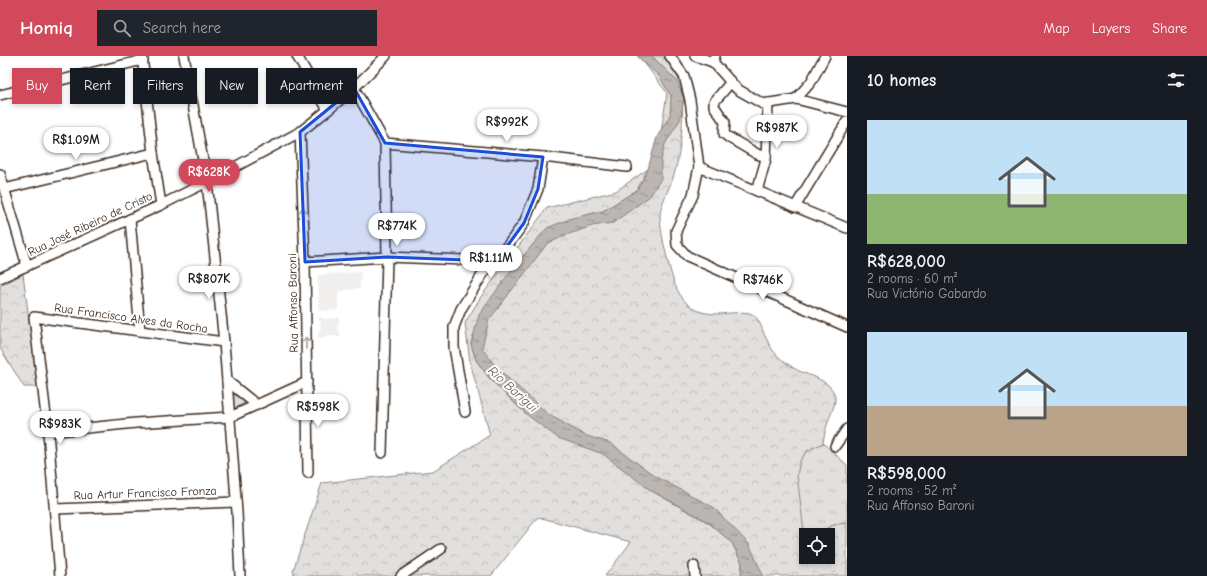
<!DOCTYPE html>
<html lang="en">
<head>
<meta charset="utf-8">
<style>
  body { margin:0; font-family:"Comic Neue",sans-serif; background:#20242c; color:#f1f3f6; height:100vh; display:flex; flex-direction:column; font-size:15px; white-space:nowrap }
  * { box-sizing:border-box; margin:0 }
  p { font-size:13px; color:#9ea1a6 }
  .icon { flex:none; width:22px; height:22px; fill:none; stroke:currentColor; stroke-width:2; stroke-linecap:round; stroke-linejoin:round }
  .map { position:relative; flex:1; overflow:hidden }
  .side { display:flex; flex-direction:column; background:#171b24; width:360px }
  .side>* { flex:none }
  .hud { position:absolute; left:12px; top:12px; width:380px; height:36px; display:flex; gap:8px }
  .buttons { position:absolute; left:799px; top:472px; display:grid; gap:8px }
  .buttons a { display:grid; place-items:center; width:36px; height:36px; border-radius:0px; background:#171b24; box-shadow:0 2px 6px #0003; font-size:20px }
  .price { position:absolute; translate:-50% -34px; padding:0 9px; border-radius:14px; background:#fff; color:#222; font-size:13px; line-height:26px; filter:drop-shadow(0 1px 2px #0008) }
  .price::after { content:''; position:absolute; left:50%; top:24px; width:12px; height:9px; margin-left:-6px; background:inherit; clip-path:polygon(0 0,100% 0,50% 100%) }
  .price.current { background:#d1495b; color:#fff }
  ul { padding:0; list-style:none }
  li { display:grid; align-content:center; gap:8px; height:212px; padding:0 20px }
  li span { display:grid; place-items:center; height:124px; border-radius:0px; color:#555 }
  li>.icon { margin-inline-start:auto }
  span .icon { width:72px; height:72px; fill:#fffc; stroke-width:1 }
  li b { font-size:17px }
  h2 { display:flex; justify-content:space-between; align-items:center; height:48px; padding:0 20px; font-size:17px }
  .tag { padding:0 14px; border-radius:0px; background:#171b24; box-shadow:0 2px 6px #0003; font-size:14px; line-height:36px }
  .tag.current { background:#d1495b; color:#fff }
  header { display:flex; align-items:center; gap:24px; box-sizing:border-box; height:56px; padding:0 20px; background:#d1495b; color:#fff }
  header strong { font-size:19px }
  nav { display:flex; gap:22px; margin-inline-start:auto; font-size:14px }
  .search { width:280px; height:36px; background:#20242c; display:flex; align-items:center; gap:10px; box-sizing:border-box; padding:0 14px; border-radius:0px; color:#9ea1a6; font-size:15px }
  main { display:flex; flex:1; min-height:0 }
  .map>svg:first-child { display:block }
  .built { fill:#f1efee }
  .grass { fill:url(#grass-tufts); stroke:#8e857e }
  .forest { fill:url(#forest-crowns); stroke:#8e857e; fill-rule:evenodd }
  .water { fill:url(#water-ripples); stroke:#887e77 }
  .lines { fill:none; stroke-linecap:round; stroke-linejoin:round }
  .minor-casing { stroke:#3b2a1e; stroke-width:12 }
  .minor { stroke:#fff; stroke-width:9 }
  .oneway { stroke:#a79f9a }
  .marked { fill:#1d4ed8; fill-opacity:0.2; stroke:#1d4ed8; stroke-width:3; stroke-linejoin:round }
  .labels { text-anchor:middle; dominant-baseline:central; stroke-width:4; stroke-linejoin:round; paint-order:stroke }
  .street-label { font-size:12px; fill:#3b2a1e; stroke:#fff }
  .water-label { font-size:13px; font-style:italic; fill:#685b52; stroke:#fff }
</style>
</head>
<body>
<header>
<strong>Homiq</strong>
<div class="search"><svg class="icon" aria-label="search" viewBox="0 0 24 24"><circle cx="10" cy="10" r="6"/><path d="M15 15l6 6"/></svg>Search here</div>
<nav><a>Map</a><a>Layers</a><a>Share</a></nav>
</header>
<main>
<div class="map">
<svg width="847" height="520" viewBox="0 0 847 520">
  <defs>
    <pattern id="grass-tufts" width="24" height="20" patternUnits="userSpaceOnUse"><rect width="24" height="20" fill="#e2e0de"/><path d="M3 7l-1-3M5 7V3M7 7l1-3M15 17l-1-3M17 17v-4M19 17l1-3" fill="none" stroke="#c3c0be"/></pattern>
    <pattern id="forest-crowns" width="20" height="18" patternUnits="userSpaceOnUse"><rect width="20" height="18" fill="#e2e0de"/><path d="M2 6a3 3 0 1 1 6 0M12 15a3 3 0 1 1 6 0" fill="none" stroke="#c3c0be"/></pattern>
    <pattern id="water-ripples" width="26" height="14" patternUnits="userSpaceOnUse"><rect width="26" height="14" fill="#bcb6b3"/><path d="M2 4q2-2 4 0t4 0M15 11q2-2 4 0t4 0" fill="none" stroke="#9a9491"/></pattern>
  </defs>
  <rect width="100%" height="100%" fill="#fff"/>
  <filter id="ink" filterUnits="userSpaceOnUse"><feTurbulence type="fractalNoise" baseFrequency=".025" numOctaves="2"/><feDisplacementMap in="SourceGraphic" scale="8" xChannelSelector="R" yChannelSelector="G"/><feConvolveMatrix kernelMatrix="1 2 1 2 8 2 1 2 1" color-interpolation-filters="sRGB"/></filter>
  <g filter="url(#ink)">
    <g class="built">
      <polygon points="361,216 360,232 338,236 338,254 319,255 318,219"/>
      <polygon points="321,261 323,263 335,262 338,261 340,263 338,267 338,276 341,278 340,281 337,282 335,280 324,280 321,283 318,281 318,277 320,276 321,267 318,263"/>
    </g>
    <g class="grass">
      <polygon points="231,328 250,344 235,352 233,352"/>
      <path d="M823 387 847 409V468C834 465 825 476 813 477 811 477 807 476 804 476 802 473 800 470 799 468 795 457 795 412 801 403 806 394 814 391 823 387Z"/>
    </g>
    <g class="forest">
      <path d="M639 0H662C671 8 678 19 681 30 685 50 681 96 675 115 672 129 662 143 660 158 659 172 670 218 676 231 688 257 706 260 731 257 737 257 746 255 752 258 761 263 762 276 767 284 770 291 775 298 781 303 786 307 793 312 799 315 811 320 828 324 834 337 838 347 829 360 827 369 825 375 824 381 823 387L807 395 800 405 797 419 804 476C807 476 810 477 813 477 825 476 834 465 847 468V520H761L732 480 650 434 708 466 732 487 742 507 741 520H605L631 486 538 461 491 520H295L293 515 322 427 433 415 490 379 470 306 465 267 480 242 547 152 616 135 648 113 637 134 603 155 582 160 638 149 660 83 667 37ZM473 280 472 290 504 318 544 364 526 358 490 323 476 304 471 288ZM806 479H828V501H806Z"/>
      <polygon points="23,218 38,331 24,331 0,292 0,230"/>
    </g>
    <polygon class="water" points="637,0 652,0 677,25 684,43 680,64 665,88 661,105 661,123 650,140 613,167 592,170 566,179 547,188 489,264 482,292 497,312 548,358 584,379 610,387 655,420 713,451 749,488 762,517 761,520 741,520 742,507 732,487 708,466 650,434 603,398 558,382 526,358 490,323 476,304 471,288 479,259 512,213 547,172 572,162 603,155 637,134 648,113 657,81 670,59 671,40 659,20"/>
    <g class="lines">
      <g class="minor-casing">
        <g id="minor">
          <polyline points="142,0 153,97 161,149"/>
          <polyline points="184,0 207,126 224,286 237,456 240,520"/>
          <polyline points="297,0 328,54"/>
          <polyline points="670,0 684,20 690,44 699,111 693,139 676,175 677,189 687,200 847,271"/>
          <polyline points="695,0 713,6 715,0"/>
          <polyline points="713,6 737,33 763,48 796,43 847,56"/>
          <polyline points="731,26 714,46 714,50 725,66 724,78 728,81 757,98 766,101"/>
          <polyline points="354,32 385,87 387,201 382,397"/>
          <polyline points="0,39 143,4"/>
          <polyline points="796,43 811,26 825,0"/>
          <polyline points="300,76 305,206 308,417"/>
          <polyline points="385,87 543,101 627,111"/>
          <polyline points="699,111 847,172"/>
          <polyline points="0,118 27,210"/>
          <polyline points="4,133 153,97"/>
          <polyline points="757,135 766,103 768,47"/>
          <polyline points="795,151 847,65"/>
          <polyline points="130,163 140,275"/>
          <polyline points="305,206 387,201 491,205"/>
          <polyline points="0,222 161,149 207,126 300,76 328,54 354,32 386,0"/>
          <polyline points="227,325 257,349"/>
          <polyline points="465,356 454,291 454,271 461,253 491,205 508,189 524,167 538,133 543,101"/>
          <polyline points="48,376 136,367 230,361 307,326"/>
          <polyline points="835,390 847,373"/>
          <polyline points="55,453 236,446"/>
          <polyline points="694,510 695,520"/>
          <polyline points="60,520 48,376 34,261 224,286"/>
          <polyline points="401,520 441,493"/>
        </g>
      </g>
      <use href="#minor" class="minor"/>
    </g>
    <defs><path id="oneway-shaft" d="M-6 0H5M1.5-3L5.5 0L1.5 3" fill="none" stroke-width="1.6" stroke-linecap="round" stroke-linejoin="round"/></defs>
    <g class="oneway">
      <use href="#oneway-shaft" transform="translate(303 157) rotate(-92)"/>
      <use href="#oneway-shaft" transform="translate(306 287) rotate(-91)"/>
    </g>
  </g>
  <path class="marked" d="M354 32 385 87 543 101 538 133 524 167 508 189 491 205 387 201 305 206 300 76Z"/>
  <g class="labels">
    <g class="street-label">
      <text transform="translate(90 168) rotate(-25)">Rua José Ribeiro de Cristo</text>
      <text transform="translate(293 247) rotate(-91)">Rua Affonso Baroni</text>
      <text transform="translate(131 262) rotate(8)">Rua Francisco Alves da Rocha</text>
      <text transform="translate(145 437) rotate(-2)">Rua Artur Francisco Fronza</text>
    </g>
    <g class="water-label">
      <text transform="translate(513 333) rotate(42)">Rio Barigui</text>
    </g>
  </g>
</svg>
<div class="buttons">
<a><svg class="icon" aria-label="locate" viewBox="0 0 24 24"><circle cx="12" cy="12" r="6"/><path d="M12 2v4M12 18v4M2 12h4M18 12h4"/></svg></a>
</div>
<b class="price" style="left:507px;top:87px">R$992K</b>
<b class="price" style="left:777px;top:93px">R$987K</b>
<b class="price" style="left:76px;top:105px">R$1.09M</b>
<b class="price current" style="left:209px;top:137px">R$628K</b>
<b class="price" style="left:397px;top:191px">R$774K</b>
<b class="price" style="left:491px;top:223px">R$1.11M</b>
<b class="price" style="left:209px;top:244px">R$807K</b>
<b class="price" style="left:763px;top:245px">R$746K</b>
<b class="price" style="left:318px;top:372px">R$598K</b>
<b class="price" style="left:60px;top:389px">R$983K</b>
<div class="hud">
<a class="tag current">Buy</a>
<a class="tag">Rent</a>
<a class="tag">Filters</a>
<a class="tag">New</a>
<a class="tag">Apartment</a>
</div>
</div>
<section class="side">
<h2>10 homes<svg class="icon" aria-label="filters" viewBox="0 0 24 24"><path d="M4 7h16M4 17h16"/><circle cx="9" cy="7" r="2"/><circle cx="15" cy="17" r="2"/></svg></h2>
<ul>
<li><span style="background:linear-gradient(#bfe0f5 60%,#8fb573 0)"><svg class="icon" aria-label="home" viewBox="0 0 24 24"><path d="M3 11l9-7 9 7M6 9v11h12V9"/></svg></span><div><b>R$628,000</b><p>2 rooms · 60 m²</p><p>Rua Victório Gabardo</p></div></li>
<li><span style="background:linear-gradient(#bfe0f5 60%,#b9a48a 0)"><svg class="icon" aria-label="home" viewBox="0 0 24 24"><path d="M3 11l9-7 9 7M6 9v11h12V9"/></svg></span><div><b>R$598,000</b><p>2 rooms · 52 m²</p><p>Rua Affonso Baroni</p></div></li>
</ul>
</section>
</main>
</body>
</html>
